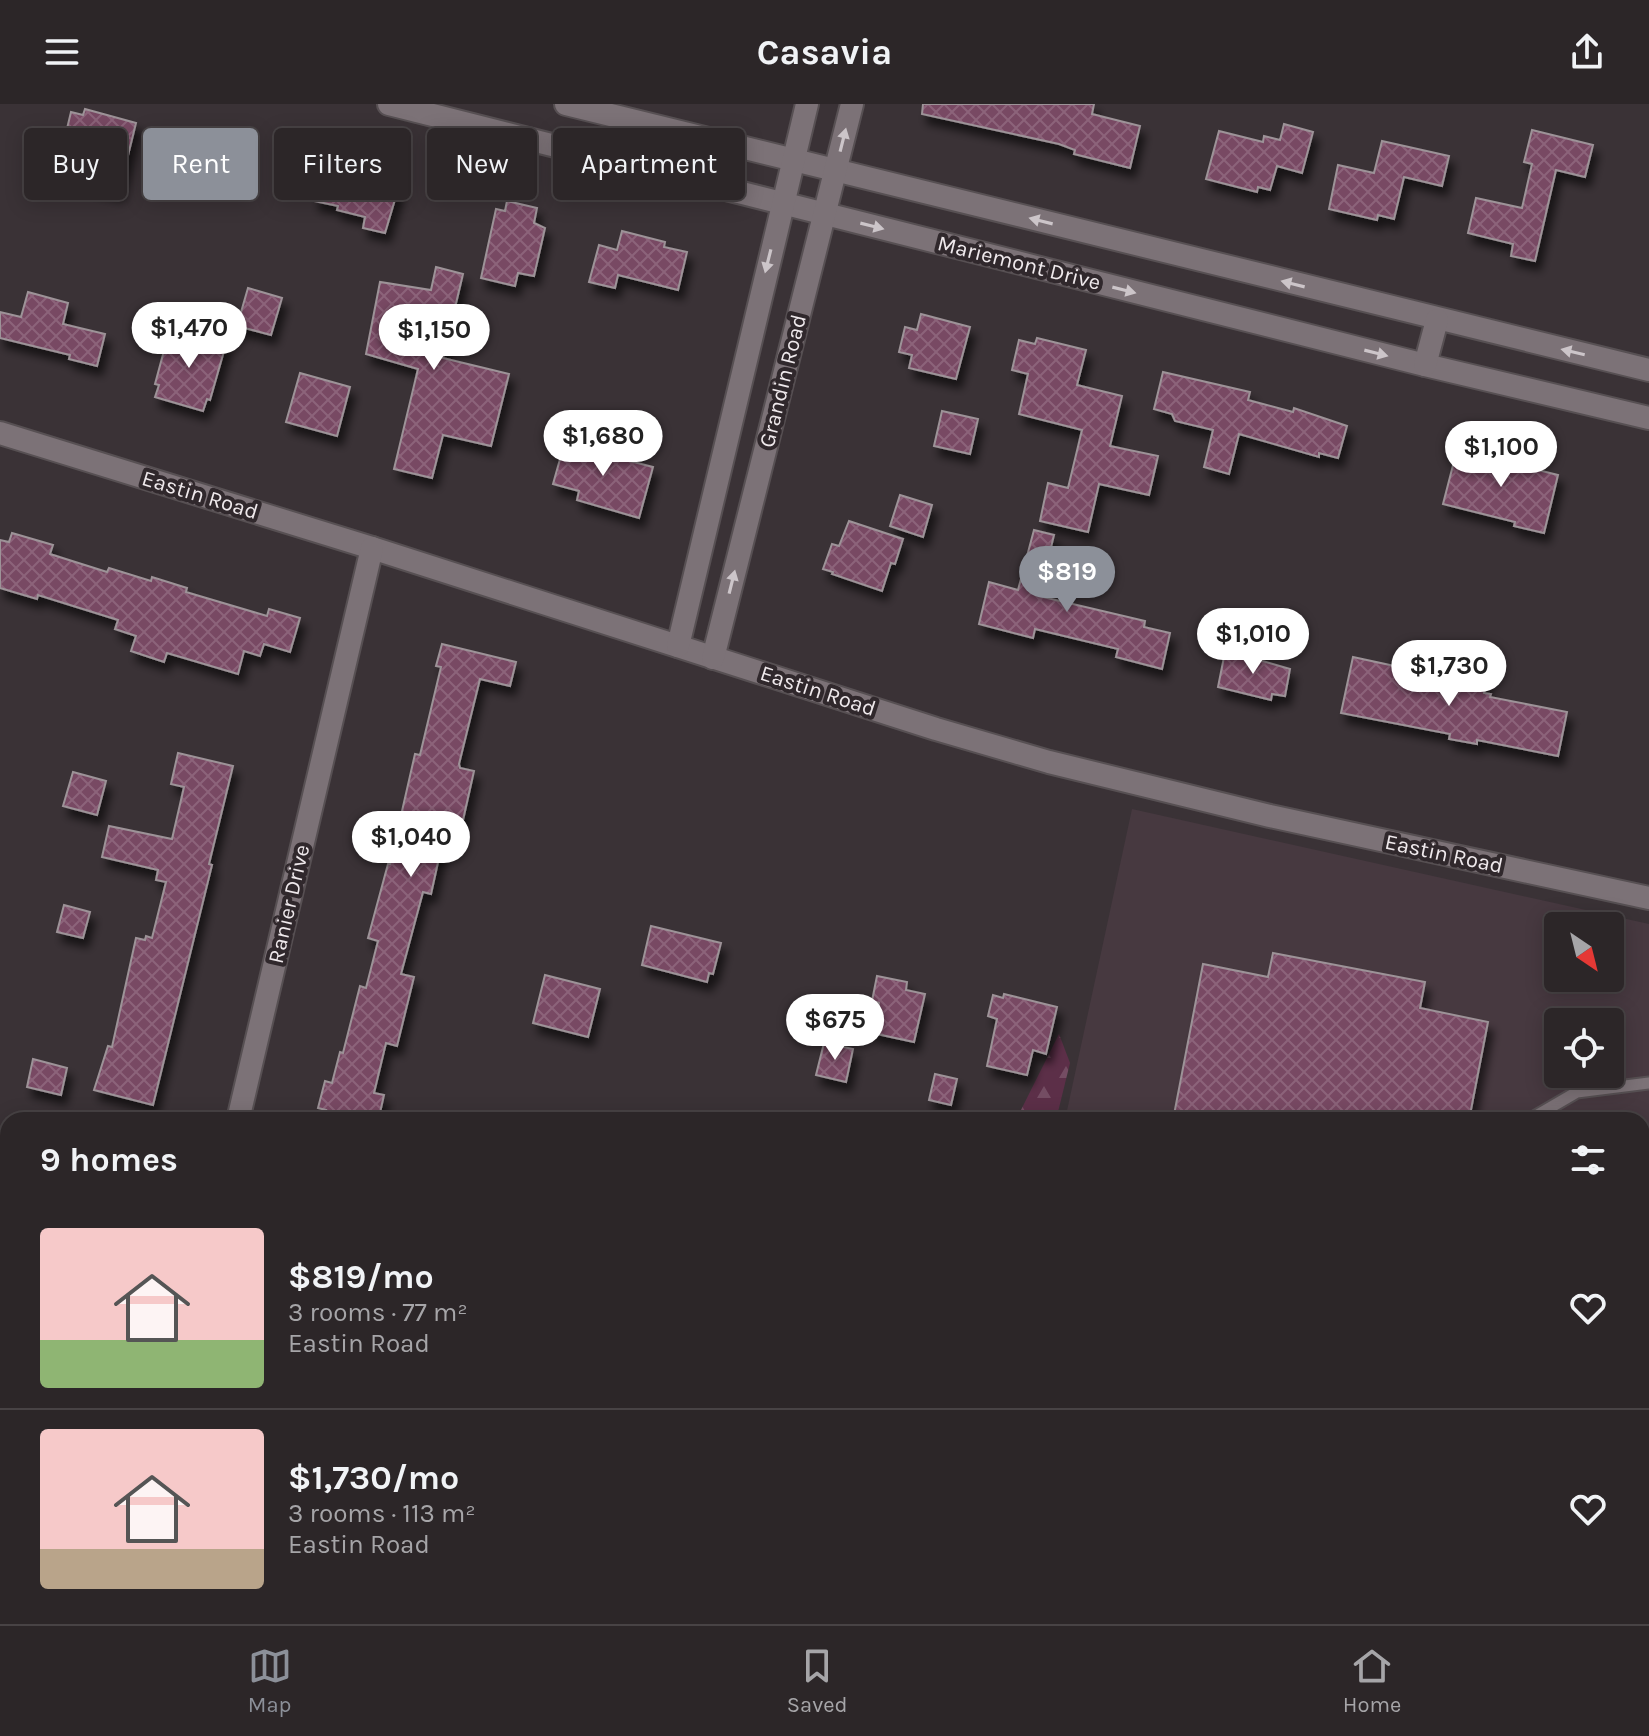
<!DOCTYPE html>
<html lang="en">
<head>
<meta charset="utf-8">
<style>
  body { margin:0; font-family:Karla,sans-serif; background:#342e30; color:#f1f3f6; height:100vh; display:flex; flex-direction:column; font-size:30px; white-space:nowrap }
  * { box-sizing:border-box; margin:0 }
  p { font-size:26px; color:#a6a5a8 }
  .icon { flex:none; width:44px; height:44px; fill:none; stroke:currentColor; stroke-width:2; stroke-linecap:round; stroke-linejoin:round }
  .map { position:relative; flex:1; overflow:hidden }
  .side { position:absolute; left:0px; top:1008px; width:1650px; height:512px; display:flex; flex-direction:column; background:#2c2628; border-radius:24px 24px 0 0; box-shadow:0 4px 20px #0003,0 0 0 2px #484345 }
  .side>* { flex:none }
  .guide { position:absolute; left:24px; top:24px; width:800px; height:72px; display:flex; gap:16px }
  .needle { width:52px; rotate:145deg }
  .controls { position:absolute; left:1544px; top:808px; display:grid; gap:16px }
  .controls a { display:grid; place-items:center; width:80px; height:80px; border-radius:8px; background:#2c2628; box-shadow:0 4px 20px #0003,0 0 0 2px #484345; font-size:40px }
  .price { position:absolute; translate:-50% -68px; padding:0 18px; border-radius:28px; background:#fff; color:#222; font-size:26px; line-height:52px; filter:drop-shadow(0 2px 4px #0008) }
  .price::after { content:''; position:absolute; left:50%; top:48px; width:24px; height:18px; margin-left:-12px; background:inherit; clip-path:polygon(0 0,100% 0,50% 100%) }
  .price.current { background:#8c9099; color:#fff }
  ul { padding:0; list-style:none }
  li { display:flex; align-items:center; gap:24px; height:200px; padding:0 40px }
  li+li { border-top:2px solid #484345 }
  li span { display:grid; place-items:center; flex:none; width:224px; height:160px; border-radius:8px; color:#555 }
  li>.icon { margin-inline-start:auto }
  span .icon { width:96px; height:96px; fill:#fffc; stroke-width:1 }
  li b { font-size:34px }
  h2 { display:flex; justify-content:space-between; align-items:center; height:96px; padding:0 40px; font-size:34px }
  .chip { padding:0 28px; border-radius:8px; background:#2c2628; box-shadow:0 4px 20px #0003,0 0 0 2px #484345; font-size:28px; line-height:72px }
  .chip.current { background:#8c9099; color:#fff }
  header { display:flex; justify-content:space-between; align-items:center; height:104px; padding:0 40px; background:#2c2628; font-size:36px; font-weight:700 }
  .menu { display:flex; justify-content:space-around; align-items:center; height:112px; border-top:2px solid #484345; background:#2c2628; font-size:22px; color:#a6a5a8 }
  .menu a { display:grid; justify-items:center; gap:4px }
  .menu .current { color:#8c9099 }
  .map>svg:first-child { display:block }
  .built { fill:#473940; fill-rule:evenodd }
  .forest { fill:url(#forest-firs) }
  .building { fill:url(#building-cross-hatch); stroke:#9d9398; stroke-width:2; filter:url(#shadow) }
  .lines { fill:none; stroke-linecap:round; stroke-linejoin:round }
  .lane-casing { stroke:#575053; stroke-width:15 }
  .street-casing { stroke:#575053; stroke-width:26 }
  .path { stroke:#999296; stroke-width:5; stroke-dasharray:6 4; stroke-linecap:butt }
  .lane { stroke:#7c7277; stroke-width:11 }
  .street { stroke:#7c7277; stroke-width:22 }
  .oneway { fill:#ccc5c9 }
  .labels { text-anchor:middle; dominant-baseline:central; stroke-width:8; stroke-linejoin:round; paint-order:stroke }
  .street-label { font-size:22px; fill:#efe9ec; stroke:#30282c }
</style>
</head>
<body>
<header><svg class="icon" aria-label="menu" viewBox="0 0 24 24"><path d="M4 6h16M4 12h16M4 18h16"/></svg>Casavia<svg class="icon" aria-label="share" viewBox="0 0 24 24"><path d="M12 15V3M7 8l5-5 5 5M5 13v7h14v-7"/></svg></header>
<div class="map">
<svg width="1649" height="1520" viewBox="0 0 1649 1520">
  <defs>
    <pattern id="forest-firs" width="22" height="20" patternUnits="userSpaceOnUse" patternTransform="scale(2)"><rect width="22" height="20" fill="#5c2f48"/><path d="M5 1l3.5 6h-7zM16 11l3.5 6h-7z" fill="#744d63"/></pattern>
    <pattern id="building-cross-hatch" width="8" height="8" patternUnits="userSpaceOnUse" patternTransform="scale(2)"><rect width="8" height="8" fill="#784963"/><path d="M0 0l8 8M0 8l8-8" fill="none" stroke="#8c637a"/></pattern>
    <filter id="shadow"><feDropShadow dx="5" dy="9" stdDeviation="4" flood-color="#0009"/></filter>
  </defs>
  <rect width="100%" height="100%" fill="#3a3236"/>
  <g class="built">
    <path d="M1132 705 1649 820V1413L1642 1442V1016H1065ZM1558 822H1610V874H1558ZM1558 918H1610V970H1558Z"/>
    <polygon points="959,1512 1625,1512 1623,1520 957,1520"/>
  </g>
  <g class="forest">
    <polygon points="1059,930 1070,959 1056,1016 1016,1016"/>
    <polygon points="767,1512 944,1512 942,1520 771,1520"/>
  </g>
  <g class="building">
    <polygon points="923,0 1094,0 1092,10 1140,22 1130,64 1074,50 1075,46 1059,40 922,10"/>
    <polygon points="85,5 136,19 119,88 91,81 100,48 77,42 78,37 65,33 71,8 83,11"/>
    <polygon points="1284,20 1313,28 1302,69 1277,62 1270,86 1258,83 1257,88 1206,75 1219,27 1263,38 1264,32 1280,36"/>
    <polygon points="1532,26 1593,41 1585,73 1556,66 1535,157 1511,152 1513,140 1468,129 1476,94 1522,104 1532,60 1524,58"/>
    <polygon points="1382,37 1449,52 1442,82 1404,73 1394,115 1378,111 1377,116 1329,105 1338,61 1374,69"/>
    <polygon points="320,70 344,75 345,70 399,82 385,129 363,124 365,113 337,106 338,102 314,97"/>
    <polygon points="507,97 537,104 534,119 545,124 534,172 518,169 515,182 481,174 496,105 505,107"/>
    <polygon points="622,127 665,138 664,143 687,148 678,186 618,171 615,184 589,178 599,141 617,146"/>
    <polygon points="436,163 463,170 443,254 509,270 491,342 443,331 432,374 394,365 418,265 366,250 380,178 431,186"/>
    <polygon points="248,184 282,194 271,231 237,222"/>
    <polygon points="28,188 68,199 63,220 105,230 97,262 69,255 70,251 0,234 0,208 21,213"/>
    <polygon points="921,210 970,223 956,275 909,264 912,251 899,248 905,223 917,226"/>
    <polygon points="175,225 226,240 210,296 207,295 203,307 155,293 159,281 155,280 165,243 170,244"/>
    <polygon points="1037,234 1086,246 1077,281 1122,292 1110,342 1158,352 1149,391 1099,380 1088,428 1040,417 1048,379 1068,384 1082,326 1019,310 1028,270 1012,266 1019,236 1035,240"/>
    <polygon points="1163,268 1250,288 1248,296 1293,308 1294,304 1347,322 1338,354 1319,349 1319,353 1239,330 1229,370 1204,363 1213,326 1175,317 1172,310 1154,305"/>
    <polygon points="300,269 350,283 337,332 286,318"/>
    <polygon points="942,307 978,315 970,350 934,342"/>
    <polygon points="566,334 624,350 622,355 653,363 639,414 577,396 579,387 553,380"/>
    <polygon points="1458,342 1515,356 1514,360 1558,371 1544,429 1514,422 1515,418 1443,400"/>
    <polygon points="900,391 932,401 923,433 890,422"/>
    <polygon points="849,417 903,435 895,460 891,459 882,487 832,470 833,468 823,465 832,440 839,442"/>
    <polygon points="1034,426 1054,431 1042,480 1046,481 1043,493 1145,517 1144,523 1170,529 1162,565 1116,553 1118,545 1035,525 1033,534 979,520 989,478 1018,486"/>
    <polygon points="12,429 53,441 50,450 107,468 109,464 151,477 152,473 187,484 186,488 267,512 269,505 300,514 290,548 264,540 260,552 244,547 238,570 167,549 164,558 131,547 136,532 115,525 118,516 38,491 37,495 0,484 0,436 9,438"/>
    <polygon points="442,540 516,558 510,582 480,575 459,660 460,664 474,667 463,716 448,713 431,790 423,788 401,870 414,873 397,942 386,939 374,989 384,991 379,1013 368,1011 367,1016 350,1016 324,1010 326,1006 318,1004 325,977 332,979 340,948 343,949 360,882 366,884 378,837 368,834 388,760 390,760 415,650 420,651 441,563 436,562"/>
    <polygon points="1225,548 1243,552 1247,550 1256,551 1259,556 1290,565 1285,592 1272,590 1271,596 1218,583"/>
    <polygon points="1353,553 1464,577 1465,574 1486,578 1484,589 1491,590 1490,593 1567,608 1558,652 1477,636 1477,640 1449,635 1450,630 1341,609"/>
    <polygon points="178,649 233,662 209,760 212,761 153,1001 94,986 108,942 112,943 136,834 145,836 146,832 152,834 166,778 156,776 158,766 102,753 109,722 172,735 184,683 171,680"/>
    <polygon points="73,668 106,677 97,711 63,702"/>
    <polygon points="64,801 90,808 83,834 57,828"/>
    <polygon points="651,822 721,839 713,870 709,869 707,878 642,861"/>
    <polygon points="1273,849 1425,878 1420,904 1488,918 1469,1016 1173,1016 1203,860 1268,873"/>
    <polygon points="545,871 600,885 588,933 533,919"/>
    <polygon points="877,872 907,878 906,886 925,890 914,938 872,929 879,899 872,897"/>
    <polygon points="1004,890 1057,903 1046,950 1033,946 1027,971 987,962 997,915 988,912 993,891 1003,894"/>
    <polygon points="824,939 853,945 846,978 816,971"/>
    <polygon points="33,955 67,964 61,991 27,983"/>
    <polygon points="935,970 957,975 951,1001 929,996"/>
  </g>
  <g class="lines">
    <g class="lane-casing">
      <g id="lane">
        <polyline points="1529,1016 1577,988 1649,979"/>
        <polyline points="1642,1085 1649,1087"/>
        <polyline points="1642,1338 1649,1308"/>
        <polyline points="731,1512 736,1520"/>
        <polyline points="1563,1512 1568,1520"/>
        <polyline points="1593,1520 1596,1512"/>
      </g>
    </g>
    <g class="street-casing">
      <g id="street">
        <polyline points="389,0 1425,261 1649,314"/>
        <polyline points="566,0 1649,266"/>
        <polyline points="1425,261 1437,216"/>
        <polyline points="0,329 372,444 936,625 1049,658 1270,712 1649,794"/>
        <polyline points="678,542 807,0"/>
        <polyline points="713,554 852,0"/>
        <polyline points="238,1016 372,444"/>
        <polyline points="0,1328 8,1329"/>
      </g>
    </g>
    <polyline class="path" points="669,1520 671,1512"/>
    <use href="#lane" class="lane"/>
    <use href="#street" class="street"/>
  </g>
  <defs><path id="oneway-solid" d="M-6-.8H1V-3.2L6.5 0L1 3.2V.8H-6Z" transform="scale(2)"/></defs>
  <g class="oneway">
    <use href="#oneway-solid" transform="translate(843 36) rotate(-76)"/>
    <use href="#oneway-solid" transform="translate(1041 117) rotate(-166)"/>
    <use href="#oneway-solid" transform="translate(872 122) rotate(14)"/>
    <use href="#oneway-solid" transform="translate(768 157) rotate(104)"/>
    <use href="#oneway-solid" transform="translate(1293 180) rotate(-166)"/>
    <use href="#oneway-solid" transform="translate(1124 186) rotate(14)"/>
    <use href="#oneway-solid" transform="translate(1573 248) rotate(-167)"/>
    <use href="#oneway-solid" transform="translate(1376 249) rotate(14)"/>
    <use href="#oneway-solid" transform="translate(732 478) rotate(-76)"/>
  </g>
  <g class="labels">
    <g class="street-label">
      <text transform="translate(1019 159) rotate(14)">Mariemont Drive</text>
      <text transform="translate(783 277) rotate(-76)">Grandin Road</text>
      <text transform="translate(200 391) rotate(17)">Eastin Road</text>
      <text transform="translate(818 587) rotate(18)">Eastin Road</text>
      <text transform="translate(1444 750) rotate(12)">Eastin Road</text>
      <text transform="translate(289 800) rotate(-77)">Ranier Drive</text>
    </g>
  </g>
</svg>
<div class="controls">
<a><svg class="needle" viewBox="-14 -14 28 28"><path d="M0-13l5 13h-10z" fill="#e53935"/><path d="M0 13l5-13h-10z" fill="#a6a5a8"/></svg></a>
<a><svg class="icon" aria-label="locate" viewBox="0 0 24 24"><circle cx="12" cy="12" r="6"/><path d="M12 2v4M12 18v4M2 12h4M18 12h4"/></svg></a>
</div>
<b class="price" style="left:189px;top:266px">$1,470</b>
<b class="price" style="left:434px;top:268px">$1,150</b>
<b class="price" style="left:603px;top:374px">$1,680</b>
<b class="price" style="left:1501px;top:385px">$1,100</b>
<b class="price current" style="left:1067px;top:510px">$819</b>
<b class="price" style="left:1253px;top:572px">$1,010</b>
<b class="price" style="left:1449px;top:604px">$1,730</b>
<b class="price" style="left:411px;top:775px">$1,040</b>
<b class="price" style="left:835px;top:958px">$675</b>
<div class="guide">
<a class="chip">Buy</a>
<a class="chip current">Rent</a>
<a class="chip">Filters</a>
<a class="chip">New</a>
<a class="chip">Apartment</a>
</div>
<section class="side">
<h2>9 homes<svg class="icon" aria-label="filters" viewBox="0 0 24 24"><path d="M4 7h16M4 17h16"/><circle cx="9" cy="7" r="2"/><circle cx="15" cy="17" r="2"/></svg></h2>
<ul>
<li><span style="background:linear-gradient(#f6c9c9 70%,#8fb573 0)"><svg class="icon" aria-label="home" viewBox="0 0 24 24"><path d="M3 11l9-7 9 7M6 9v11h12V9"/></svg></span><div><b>$819/mo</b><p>3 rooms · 77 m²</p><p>Eastin Road</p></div><svg class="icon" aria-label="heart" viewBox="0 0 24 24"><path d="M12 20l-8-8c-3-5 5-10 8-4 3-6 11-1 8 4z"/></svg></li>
<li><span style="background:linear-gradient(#f6c9c9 75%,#b9a48a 0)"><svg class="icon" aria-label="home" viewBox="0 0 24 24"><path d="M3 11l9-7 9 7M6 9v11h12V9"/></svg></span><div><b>$1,730/mo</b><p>3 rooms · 113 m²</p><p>Eastin Road</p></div><svg class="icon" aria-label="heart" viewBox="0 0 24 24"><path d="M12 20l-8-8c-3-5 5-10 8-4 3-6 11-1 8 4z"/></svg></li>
</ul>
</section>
</div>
<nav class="menu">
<a class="current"><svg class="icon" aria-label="map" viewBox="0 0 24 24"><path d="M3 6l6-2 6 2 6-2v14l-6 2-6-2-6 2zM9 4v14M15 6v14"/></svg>Map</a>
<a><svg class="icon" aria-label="saved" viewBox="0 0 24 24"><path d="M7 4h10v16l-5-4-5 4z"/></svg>Saved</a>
<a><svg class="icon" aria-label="home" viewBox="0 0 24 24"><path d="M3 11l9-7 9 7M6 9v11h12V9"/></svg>Home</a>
</nav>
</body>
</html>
